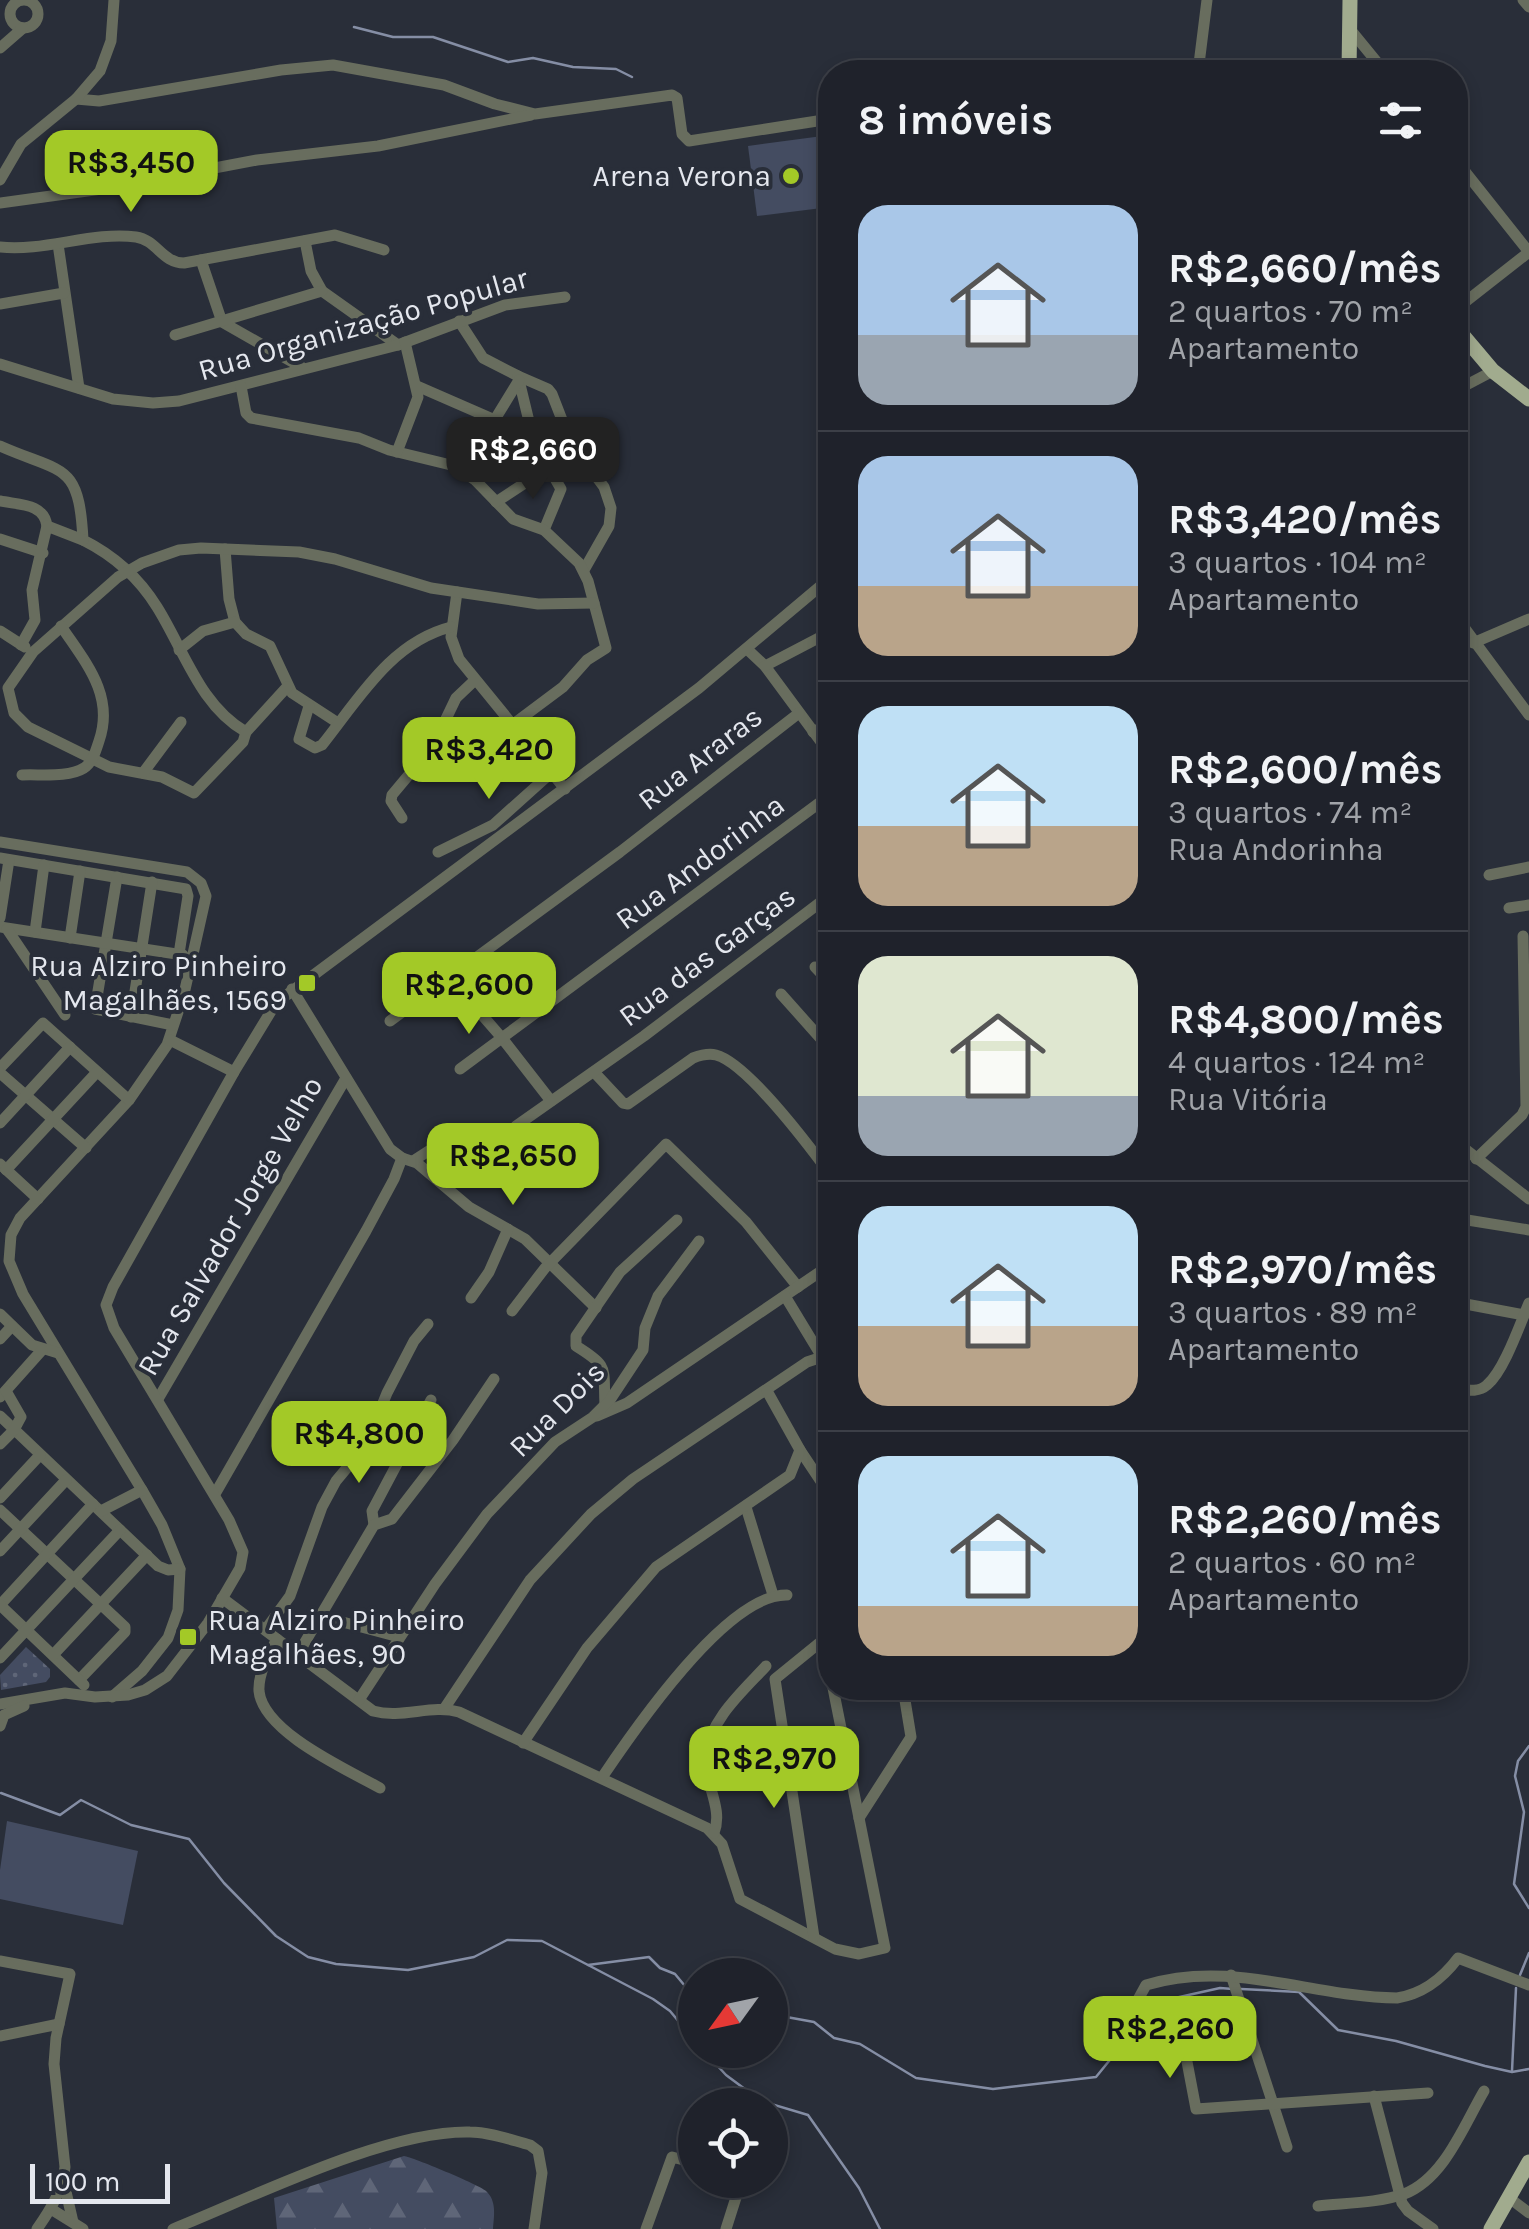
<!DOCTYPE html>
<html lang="pt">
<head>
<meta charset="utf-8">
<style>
  body { margin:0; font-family:Karla,sans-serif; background:#2c2f37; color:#f1f3f6; height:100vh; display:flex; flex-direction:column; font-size:38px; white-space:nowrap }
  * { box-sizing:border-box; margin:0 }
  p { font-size:32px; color:#a1a4a9 }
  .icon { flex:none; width:55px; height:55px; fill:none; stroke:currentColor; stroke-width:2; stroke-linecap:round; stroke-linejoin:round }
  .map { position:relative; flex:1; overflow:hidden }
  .side { position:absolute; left:818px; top:60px; width:650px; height:1640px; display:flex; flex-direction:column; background:#1f222b; border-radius:40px; box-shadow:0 5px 15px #0003,0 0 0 2px #3c3f47 }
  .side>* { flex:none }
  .needle { width:65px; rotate:237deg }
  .fabs { position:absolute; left:678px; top:1958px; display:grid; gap:20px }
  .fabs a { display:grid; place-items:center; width:110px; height:110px; border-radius:50%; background:#1f222b; box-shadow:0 5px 15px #0003,0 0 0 2px #3c3f47; font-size:50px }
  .scale { position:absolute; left:30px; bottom:25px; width:140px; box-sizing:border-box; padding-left:10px; border:5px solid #e4e7ee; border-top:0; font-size:28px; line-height:35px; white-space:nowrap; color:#e4e7ee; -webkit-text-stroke:8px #292e39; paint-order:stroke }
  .price { position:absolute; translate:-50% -85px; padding:0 22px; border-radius:20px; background:#a3c927; color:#111; font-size:32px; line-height:65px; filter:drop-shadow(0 2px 5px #0008) }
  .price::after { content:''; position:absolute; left:50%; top:60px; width:30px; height:22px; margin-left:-15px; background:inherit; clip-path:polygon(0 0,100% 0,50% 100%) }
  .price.selected { background:#222; color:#fff }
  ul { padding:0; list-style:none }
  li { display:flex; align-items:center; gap:30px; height:250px; padding:0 40px }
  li+li { border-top:2px solid #3c3f47 }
  li span { display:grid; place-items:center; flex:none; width:280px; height:200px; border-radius:30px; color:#555 }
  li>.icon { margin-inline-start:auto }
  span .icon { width:120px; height:120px; fill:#fffc; stroke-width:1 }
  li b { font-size:42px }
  h2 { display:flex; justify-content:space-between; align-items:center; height:120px; padding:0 40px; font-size:42px }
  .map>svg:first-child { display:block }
  .grass { fill:url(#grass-dots) }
  .forest { fill:url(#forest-firs) }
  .pitch { fill:#444c61 }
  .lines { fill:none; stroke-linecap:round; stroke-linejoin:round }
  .stream { stroke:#858ea5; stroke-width:2.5 }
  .minor { stroke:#686d5e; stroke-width:11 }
  .major { stroke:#a1ab8e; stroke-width:15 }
  .poi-dot { fill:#a3c927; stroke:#292e39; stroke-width:4 }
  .labels { text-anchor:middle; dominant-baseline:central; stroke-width:8; stroke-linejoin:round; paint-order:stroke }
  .poi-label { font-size:30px; fill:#e4e7ee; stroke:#292e39; text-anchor:end }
  .street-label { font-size:30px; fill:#e4e7ee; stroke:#292e39 }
</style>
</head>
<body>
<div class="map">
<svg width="1529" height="2229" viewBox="0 0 1529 2229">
  <defs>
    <pattern id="grass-dots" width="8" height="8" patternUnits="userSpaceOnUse" patternTransform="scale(2.5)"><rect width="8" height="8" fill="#444c61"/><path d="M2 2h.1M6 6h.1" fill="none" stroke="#5f6678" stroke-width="1.8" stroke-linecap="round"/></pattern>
    <pattern id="forest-firs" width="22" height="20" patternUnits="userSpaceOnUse" patternTransform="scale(2.5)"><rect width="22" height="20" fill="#444c61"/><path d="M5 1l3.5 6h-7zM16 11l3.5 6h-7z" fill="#5f6678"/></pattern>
  </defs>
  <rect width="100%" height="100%" fill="#292e39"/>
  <polygon class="grass" points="26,1647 50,1669 50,1677 46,1682 1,1690 0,1675"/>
  <path class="forest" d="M404 2156C412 2157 480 2185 486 2191 497 2201 494 2216 493 2229H277L274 2198Z"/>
  <g class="pitch">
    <polygon points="830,135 830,207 757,216 748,146"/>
    <polygon points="7,1821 138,1851 123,1925 0,1899 0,1870"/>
  </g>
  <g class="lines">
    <g class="stream">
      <polyline points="354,27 393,37 433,37 508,62 533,58 573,67 616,69 632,77"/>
      <polyline points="1529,1746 1518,1761 1515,1776 1524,1812 1514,1884 1529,1908"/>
      <polyline points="1,1793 60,1815 81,1800 131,1825 189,1839 224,1883 276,1936 308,1957 336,1964 408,1970 474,1957 507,1940 542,1941 588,1965 649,1957 660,1968 675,1974 695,1998"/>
      <polyline points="588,1965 653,1999 670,2011 695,2041"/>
      <polyline points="1520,1975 1529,1953"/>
      <polyline points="1241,1989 1299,1992 1338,2030 1396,2041 1485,2066 1512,2072 1529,2069"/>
      <polyline points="770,2014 814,2022 834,2038 860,2044 916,2078 993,2089 1096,2077 1157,2002 1220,1988 1233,1989"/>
      <polyline points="703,2050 726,2075 761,2101 808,2115 859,2188 880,2229"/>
      <polyline points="1512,2071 1516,1988"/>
    </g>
    <g class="minor">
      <polyline points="1523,0 1529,7"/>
      <circle cx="24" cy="14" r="14"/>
      <polyline points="1349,28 1385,72"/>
      <polyline points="0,48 23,28"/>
      <polyline points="1198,72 1207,0"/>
      <polyline points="76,99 99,101 281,70 333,65 444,85 495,104 535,114 672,95 677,98 682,134 689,141 830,119"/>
      <polyline points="1455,159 1529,252"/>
      <polyline points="0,180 21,144 76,99 100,71 111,41 114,0"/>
      <polyline points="0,203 109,188 257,160 378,146 531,115"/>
      <polyline points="305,241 311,271 322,291 398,345"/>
      <polyline points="58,244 79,388"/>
      <path d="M0 247C44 252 93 231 136 237 157 240 162 263 184 263L335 235 384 250"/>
      <polyline points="201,260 222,322 303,368"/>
      <polyline points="0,304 64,293"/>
      <polyline points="1455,310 1529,252"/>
      <polyline points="459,321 483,358 518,376 534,442 561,489 544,530"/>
      <polyline points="175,335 322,291"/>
      <polyline points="0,364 113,399 153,403 179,401 398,345 505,305 565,297"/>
      <polyline points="518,376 548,389 552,394 571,443 604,487 611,508 609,526 584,570"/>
      <polyline points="241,386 246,413 251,418 359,438 389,450 455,466 475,480 513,519 544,530 579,563 588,581 606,648 587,660 563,687 484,746 476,747 445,723"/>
      <polyline points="417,386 495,420"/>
      <polyline points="1455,391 1493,371"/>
      <path d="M0 446C63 474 79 461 83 540 113 555 139 578 157 607 184 650 200 706 246 732"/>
      <polyline points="397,452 418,397 405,342"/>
      <polyline points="455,466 489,429 519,380"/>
      <path d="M0 501C19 505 44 503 47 526"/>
      <polyline points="496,502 548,468"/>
      <polyline points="0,539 43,553"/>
      <polyline points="225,549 229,599 235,622 246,634 270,646 292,693 338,723"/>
      <polyline points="457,592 451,637 459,659 565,789"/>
      <polyline points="1455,615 1529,715"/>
      <polyline points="0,631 25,647"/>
      <polyline points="1473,643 1529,619"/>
      <polyline points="21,645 35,620 32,590 47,526 83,540"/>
      <polyline points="179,650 203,631 235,622"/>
      <polyline points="748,650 765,666 830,754"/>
      <polyline points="765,666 830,632"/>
      <polyline points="287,687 246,732 243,742 194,793 162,777 109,767 28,727 14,713 8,688 33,652 118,577 142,563 179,550 201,548 299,552 335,559 431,588 538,604 594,603"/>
      <path d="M309 706 299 739 315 748 322 745C358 700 391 642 451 627"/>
      <polyline points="813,732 830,723"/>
      <polyline points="143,773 181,722"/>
      <path d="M22 775C40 774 68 778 84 768 93 762 96 750 99 741 115 695 85 662 61 626"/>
      <polyline points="402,818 391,801 392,795 433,746 456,698 475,680"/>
      <polyline points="0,842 187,872 201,883 206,896 184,994 167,1045 129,1100 20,1218 11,1235 9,1261 23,1294 142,1490 162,1525 180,1569 178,1610 168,1638 142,1671 112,1697"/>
      <polyline points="438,852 493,825 551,773"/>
      <polyline points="0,858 186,889 188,896 179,954"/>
      <polyline points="1489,875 1529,867"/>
      <polyline points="117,877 95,1009 173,1025"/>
      <polyline points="1509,908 1529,905"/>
      <polyline points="0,918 9,860"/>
      <polyline points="0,927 183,955"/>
      <polyline points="7,929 65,1015"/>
      <polyline points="35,932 44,865"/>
      <polyline points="70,938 80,871"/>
      <polyline points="815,967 830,983"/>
      <polyline points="449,977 502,1038 551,1101"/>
      <polyline points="781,994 830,1049"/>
      <polyline points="131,1017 152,882"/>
      <polyline points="390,1021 620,852 799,713"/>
      <polyline points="170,1040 234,1072"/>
      <polyline points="0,1068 43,1023 129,1100"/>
      <polyline points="460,1069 830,795"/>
      <path d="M594 1072 623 1103 628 1104 693 1058C701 1055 708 1053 716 1055 747 1063 810 1147 830 1174"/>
      <polyline points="0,1073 86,1148"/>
      <polyline points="0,1123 70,1047"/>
      <polyline points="516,1126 644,1036 830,895"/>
      <polyline points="1455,1141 1529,1199"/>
      <polyline points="402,1158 417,1163 469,1207 525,1239 596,1308"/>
      <polyline points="1476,1159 1522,1115 1526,1107 1523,936"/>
      <polyline points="413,1161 450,1137 470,1166"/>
      <polyline points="0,1164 38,1199"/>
      <polyline points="6,1170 97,1072"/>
      <polyline points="1455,1218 1529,1230"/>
      <polyline points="471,1298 489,1272 508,1229"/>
      <polyline points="1455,1302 1524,1315"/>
      <polyline points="512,1311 545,1268 666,1144 746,1222 798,1287"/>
      <polyline points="0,1314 32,1345 58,1353"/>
      <polyline points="0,1339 12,1326"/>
      <path d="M1455 1389C1466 1390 1478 1393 1487 1385 1504 1371 1520 1324 1529 1303"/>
      <polyline points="0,1397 42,1350"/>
      <polyline points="158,1399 346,1078"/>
      <path d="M605 1405C603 1367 610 1367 576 1346V1336L620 1272 677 1220"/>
      <polyline points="0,1416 158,1566 168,1570 180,1569"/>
      <polyline points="597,1416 627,1403 830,1265"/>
      <polyline points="0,1444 14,1430 21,1417 6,1391"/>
      <polyline points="800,1450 830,1495"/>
      <polyline points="215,1494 366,1231 394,1179 402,1158 390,1149 292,989"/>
      <polyline points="0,1498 40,1455"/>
      <polyline points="746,1507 773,1595"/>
      <polyline points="0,1510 125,1627 125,1632 79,1680"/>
      <polyline points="101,1511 142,1490"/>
      <polyline points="374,1525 372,1511 431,1400"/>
      <polyline points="0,1551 66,1480"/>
      <path d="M222 1598 373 1711C403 1719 431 1704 459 1712L707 1828 722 1844 740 1899 835 1949 859 1954 885 1948 833 1688"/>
      <polyline points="0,1605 93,1504"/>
      <polyline points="0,1605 84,1685"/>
      <polyline points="830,1614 823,1640 830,1674"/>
      <polyline points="320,1616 399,1637"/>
      <polyline points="266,1629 290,1596 322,1507 336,1481 366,1445 387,1393 414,1341 428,1324"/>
      <path d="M277 1639C269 1654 258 1673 259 1691 263 1732 346 1769 380 1788"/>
      <polyline points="298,1654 374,1525 392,1519 453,1440 494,1379"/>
      <polyline points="53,1655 147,1555"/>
      <polyline points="0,1658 120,1530"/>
      <polyline points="359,1700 435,1584 487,1514 555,1442 593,1417 610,1400 643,1350 645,1328 658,1296 699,1241"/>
      <polyline points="0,1704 65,1693 95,1697 128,1695 145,1690 167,1676 208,1623 240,1568 243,1552 229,1520 114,1328 106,1305 113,1287 234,1072 276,1003 699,688 830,578"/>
      <polyline points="444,1709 530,1580 591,1514 633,1479 807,1362 822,1357 785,1296"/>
      <polyline points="0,1726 4,1715 24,1706"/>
      <polyline points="523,1743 587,1648 656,1567 790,1475 800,1450 767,1391"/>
      <path d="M603 1776C634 1730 727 1594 787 1595"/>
      <polyline points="859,1818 911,1737 903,1688"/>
      <path d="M714 1833C724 1807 703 1782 706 1756 709 1720 744 1690 766 1666"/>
      <polyline points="814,1937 775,1679 823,1640"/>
      <path d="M0 1961 70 1974 56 2038 54 2064 65 2167C62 2191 51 2209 37 2229"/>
      <polyline points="1231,1975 1287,2147"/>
      <polyline points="0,2036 59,2024"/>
      <polyline points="1184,2046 1196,2109 1428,2093"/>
      <path d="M1102 2055 1123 2027 1146 1985C1231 1959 1311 1997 1397 1998 1422 1994 1443 1978 1458 1958L1529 1985"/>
      <polyline points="1374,2096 1402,2203 1408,2211 1433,2229"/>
      <polyline points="64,2183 73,2222"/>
      <polyline points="1508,2197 1529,2213"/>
      <path d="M1318 2206C1345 2203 1378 2203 1404 2194 1444 2179 1464 2125 1484 2091"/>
      <polyline points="51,2209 83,2229"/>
      <path d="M173 2229C253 2197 386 2130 470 2132 490 2132 511 2140 530 2145L538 2151 542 2173 534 2229"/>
      <polyline points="646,2229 672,2157 695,2163"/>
      <polyline points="726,2229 739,2188 738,2180"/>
    </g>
    <g class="major">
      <polyline points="1349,72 1350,0"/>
      <polyline points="1455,326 1493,371 1529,399"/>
      <polyline points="1491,2229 1529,2162"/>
    </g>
  </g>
  <g class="poi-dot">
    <circle cx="791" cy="176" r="10"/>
    <rect x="297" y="973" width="20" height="20" rx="5"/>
    <rect x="178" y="1627" width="20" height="20" rx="5"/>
  </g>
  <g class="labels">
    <g class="poi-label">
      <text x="771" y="176">Arena Verona</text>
      <text x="287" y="966">Rua Alziro Pinheiro<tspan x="287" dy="34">Magalhães, 1569</tspan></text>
      <text x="208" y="1620" text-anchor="start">Rua Alziro Pinheiro<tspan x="208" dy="34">Magalhães, 90</tspan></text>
    </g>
    <g class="street-label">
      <text transform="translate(363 324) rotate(-16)">Rua Organização Popular</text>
      <text transform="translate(700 758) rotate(-38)">Rua Araras</text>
      <text transform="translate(700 862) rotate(-37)">Rua Andorinha</text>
      <text transform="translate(707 956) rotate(-37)">Rua das Garças</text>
      <text transform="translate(230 1226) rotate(-60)">Rua Salvador Jorge Velho</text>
      <text transform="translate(557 1409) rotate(-45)">Rua Dois</text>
    </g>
  </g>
</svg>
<div class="fabs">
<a><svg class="needle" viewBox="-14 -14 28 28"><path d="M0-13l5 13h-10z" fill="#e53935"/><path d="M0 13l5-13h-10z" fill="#a1a4a9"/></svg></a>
<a><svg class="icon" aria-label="locate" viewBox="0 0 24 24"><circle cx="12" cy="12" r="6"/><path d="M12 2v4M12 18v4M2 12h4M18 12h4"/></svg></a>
</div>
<div class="scale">100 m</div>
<b class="price" style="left:131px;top:215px">R$3,450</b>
<b class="price selected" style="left:533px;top:502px">R$2,660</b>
<b class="price" style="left:489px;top:802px">R$3,420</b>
<b class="price" style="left:469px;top:1037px">R$2,600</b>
<b class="price" style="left:513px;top:1208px">R$2,650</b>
<b class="price" style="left:359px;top:1486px">R$4,800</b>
<b class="price" style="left:774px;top:1811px">R$2,970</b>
<b class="price" style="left:1170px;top:2081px">R$2,260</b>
<section class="side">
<h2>8 imóveis<svg class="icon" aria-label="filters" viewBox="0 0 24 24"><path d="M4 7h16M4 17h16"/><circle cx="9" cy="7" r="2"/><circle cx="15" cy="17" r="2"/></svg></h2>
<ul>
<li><span style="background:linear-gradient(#a9c7e8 65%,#9aa5b1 0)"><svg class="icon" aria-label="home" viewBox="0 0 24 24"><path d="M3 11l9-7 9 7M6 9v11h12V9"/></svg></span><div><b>R$2,660/mês</b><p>2 quartos · 70 m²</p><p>Apartamento</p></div></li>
<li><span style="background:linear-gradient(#a9c7e8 65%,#b9a48a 0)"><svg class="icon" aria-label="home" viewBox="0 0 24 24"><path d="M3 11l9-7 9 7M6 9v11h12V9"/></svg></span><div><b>R$3,420/mês</b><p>3 quartos · 104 m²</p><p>Apartamento</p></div></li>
<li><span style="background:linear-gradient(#bfe0f5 60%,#b9a48a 0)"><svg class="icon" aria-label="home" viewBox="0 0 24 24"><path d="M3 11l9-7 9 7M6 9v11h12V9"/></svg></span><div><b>R$2,600/mês</b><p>3 quartos · 74 m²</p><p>Rua Andorinha</p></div></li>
<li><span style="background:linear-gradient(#dfe7d0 70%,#9aa5b1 0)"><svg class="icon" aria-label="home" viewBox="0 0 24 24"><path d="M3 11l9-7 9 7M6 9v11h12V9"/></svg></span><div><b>R$4,800/mês</b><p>4 quartos · 124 m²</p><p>Rua Vitória</p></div></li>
<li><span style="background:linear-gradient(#bfe0f5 60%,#b9a48a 0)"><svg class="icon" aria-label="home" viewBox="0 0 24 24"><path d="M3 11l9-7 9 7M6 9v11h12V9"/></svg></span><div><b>R$2,970/mês</b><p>3 quartos · 89 m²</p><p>Apartamento</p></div></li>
<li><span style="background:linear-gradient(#bfe0f5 75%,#b9a48a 0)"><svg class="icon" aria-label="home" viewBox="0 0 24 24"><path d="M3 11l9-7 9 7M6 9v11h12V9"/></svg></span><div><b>R$2,260/mês</b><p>2 quartos · 60 m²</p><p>Apartamento</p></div></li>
</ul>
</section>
</div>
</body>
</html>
